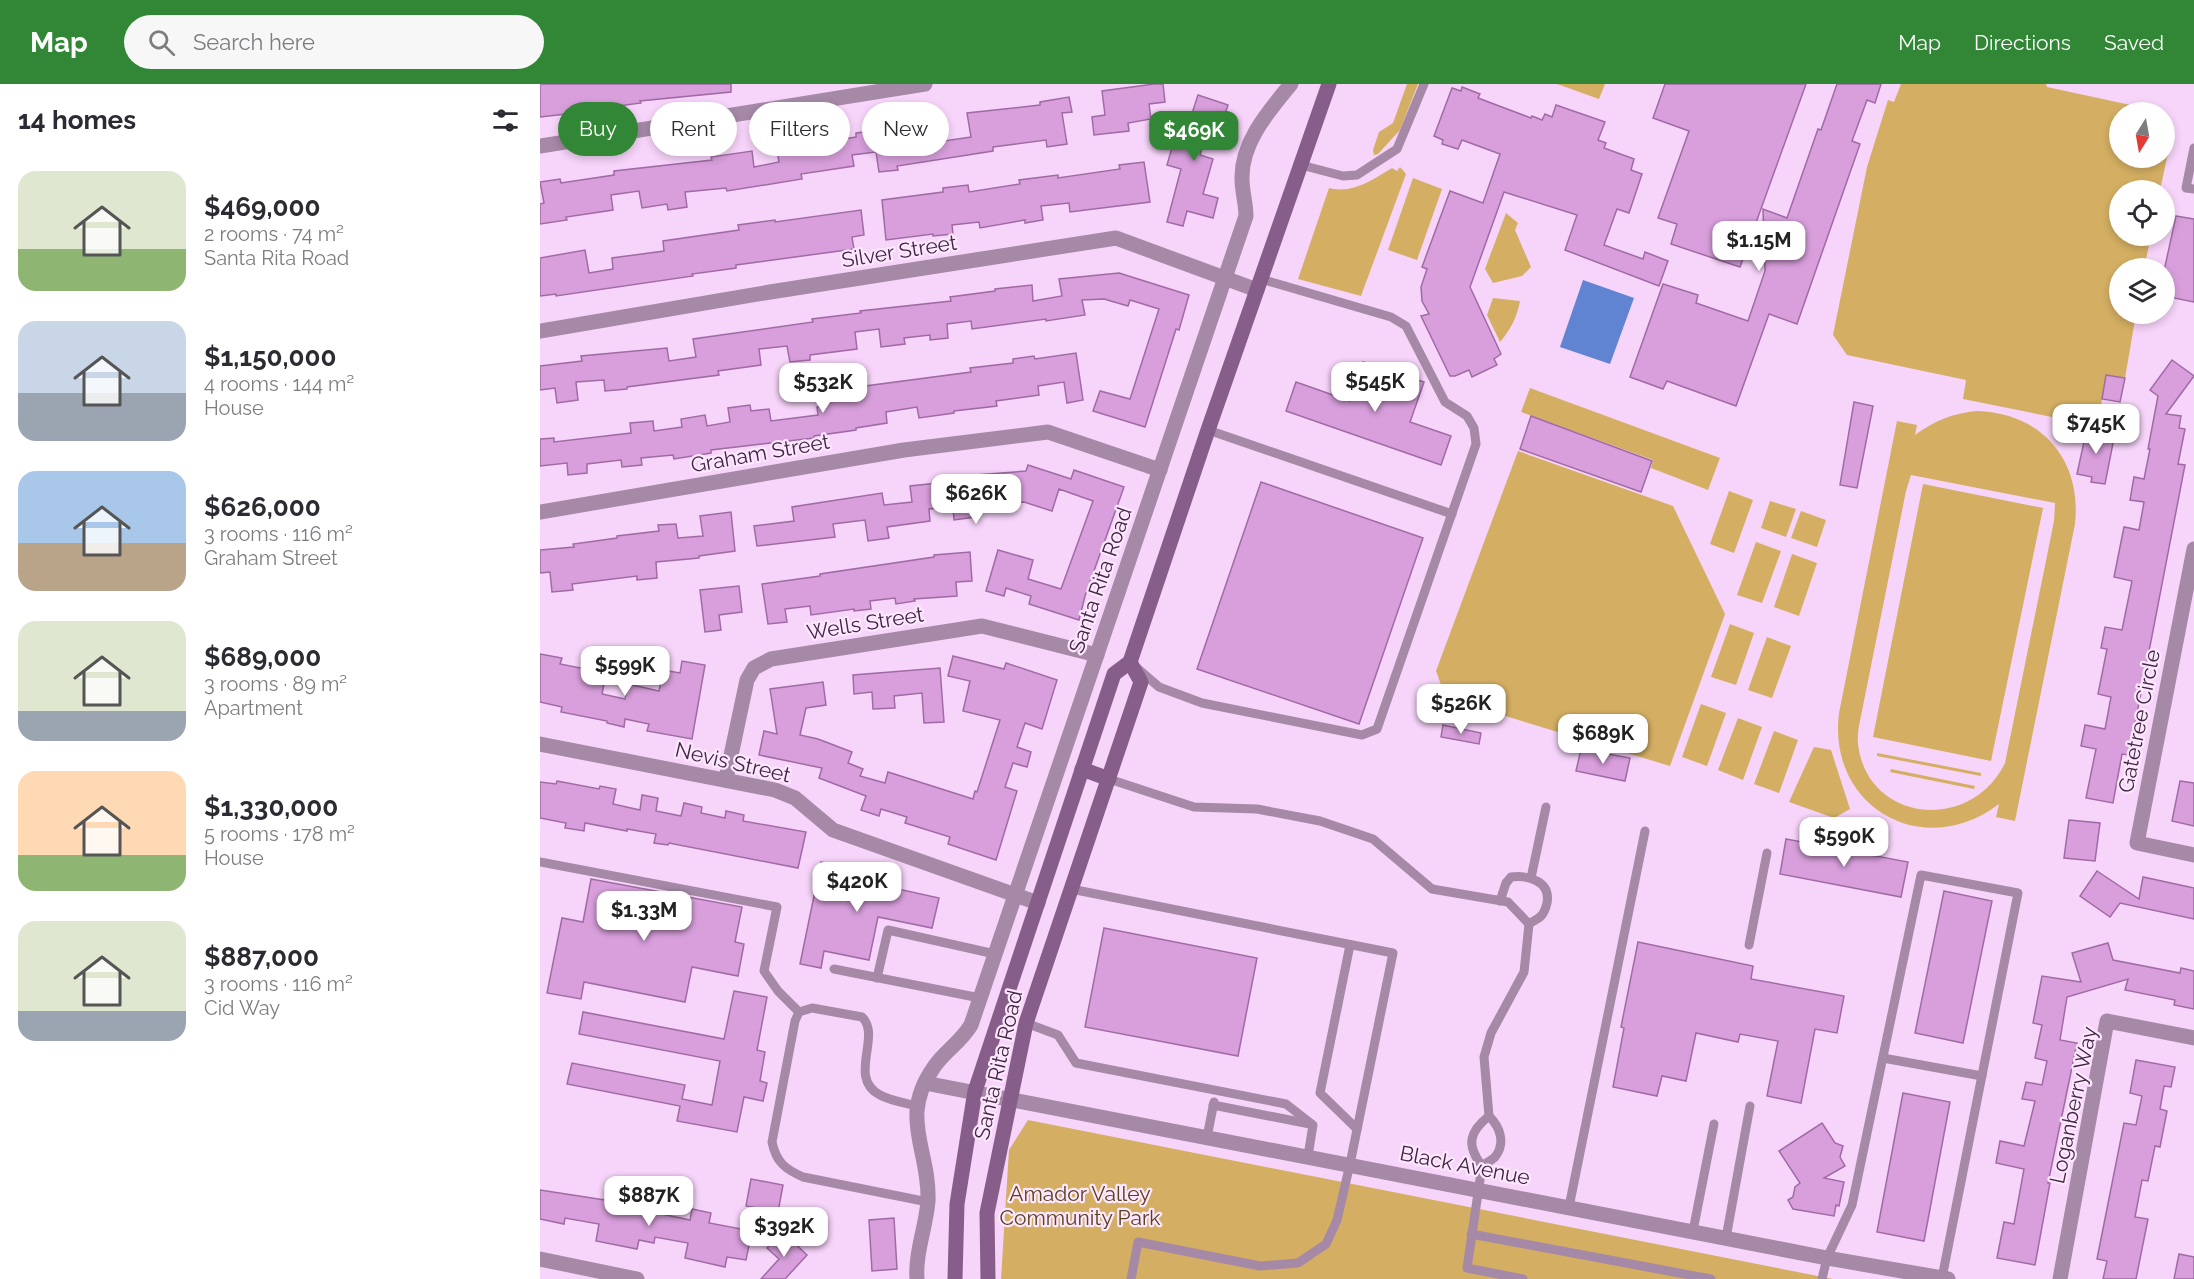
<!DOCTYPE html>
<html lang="en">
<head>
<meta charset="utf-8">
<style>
  body { margin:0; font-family:Raleway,sans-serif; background:#f7f7f7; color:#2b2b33; height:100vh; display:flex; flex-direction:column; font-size:22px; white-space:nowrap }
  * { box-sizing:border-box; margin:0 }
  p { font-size:20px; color:#7c7c81 }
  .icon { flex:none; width:33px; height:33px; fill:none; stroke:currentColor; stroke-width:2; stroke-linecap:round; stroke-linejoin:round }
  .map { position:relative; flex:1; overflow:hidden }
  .panel { display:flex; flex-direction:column; background:#fff; width:540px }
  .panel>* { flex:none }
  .banner { position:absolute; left:18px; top:18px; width:570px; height:54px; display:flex; gap:12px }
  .needle { width:39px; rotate:191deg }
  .controls { position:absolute; left:1569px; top:18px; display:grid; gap:12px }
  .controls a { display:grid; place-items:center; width:66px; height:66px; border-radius:50%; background:#fff; box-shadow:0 3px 9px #0003; font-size:30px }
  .price { position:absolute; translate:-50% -51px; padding:0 14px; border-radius:12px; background:#fff; color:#222; font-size:20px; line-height:39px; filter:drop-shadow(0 2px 3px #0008) }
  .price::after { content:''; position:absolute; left:50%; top:36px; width:18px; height:14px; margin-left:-9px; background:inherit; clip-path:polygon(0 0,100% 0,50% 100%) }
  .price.selected { background:#318736; color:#fff }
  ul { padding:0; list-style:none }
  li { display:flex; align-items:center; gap:18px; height:150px; padding:0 18px }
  li span { display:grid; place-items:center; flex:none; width:168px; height:120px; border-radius:18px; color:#555 }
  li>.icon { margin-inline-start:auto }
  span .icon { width:72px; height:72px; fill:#fffc; stroke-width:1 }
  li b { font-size:26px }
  h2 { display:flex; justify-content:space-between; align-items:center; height:72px; padding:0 18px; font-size:26px }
  .pill { padding:0 21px; border-radius:27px; background:#fff; box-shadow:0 3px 9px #0003; font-size:21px; line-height:54px }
  .pill.selected { background:#318736; color:#fff }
  header { display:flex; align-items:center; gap:36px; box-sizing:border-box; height:84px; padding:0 30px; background:#318736; color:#fff }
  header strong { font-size:28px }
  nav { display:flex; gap:33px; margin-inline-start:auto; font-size:21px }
  .search { width:420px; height:54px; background:#f7f7f7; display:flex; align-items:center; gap:15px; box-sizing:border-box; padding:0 21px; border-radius:33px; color:#7c7c81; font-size:22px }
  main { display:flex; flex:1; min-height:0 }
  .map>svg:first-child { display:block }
  .green { fill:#d4af63; fill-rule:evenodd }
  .water { fill:#6084d1 }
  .building { fill:#d89fdc; stroke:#a06ba5; stroke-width:1.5 }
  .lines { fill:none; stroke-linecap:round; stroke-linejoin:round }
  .service { stroke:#a589a7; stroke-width:9 }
  .minor { stroke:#a589a7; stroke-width:15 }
  .secondary { stroke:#875d8a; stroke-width:15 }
  .labels { text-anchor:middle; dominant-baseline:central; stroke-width:4.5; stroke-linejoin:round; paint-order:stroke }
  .street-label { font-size:21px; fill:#3e2740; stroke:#fee6ff }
  .park-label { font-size:21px; fill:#56431c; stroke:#fee6ff }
</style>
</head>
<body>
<header>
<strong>Map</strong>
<div class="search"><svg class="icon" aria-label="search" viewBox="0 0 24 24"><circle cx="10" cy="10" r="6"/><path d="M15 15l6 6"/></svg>Search here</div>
<nav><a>Map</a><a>Directions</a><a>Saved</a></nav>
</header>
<main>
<section class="panel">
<h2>14 homes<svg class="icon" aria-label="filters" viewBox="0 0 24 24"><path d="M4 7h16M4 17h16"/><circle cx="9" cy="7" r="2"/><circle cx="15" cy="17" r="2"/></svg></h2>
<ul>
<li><span style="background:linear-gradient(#dfe7d0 65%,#8fb573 0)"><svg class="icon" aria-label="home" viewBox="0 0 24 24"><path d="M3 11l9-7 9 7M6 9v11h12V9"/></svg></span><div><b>$469,000</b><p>2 rooms · 74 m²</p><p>Santa Rita Road</p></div></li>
<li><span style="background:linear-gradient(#c9d6e8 60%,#9aa5b1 0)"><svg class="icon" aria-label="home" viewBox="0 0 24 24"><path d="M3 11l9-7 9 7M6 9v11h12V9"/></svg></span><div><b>$1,150,000</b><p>4 rooms · 144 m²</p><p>House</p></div></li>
<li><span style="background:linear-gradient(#a9c7e8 60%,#b9a48a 0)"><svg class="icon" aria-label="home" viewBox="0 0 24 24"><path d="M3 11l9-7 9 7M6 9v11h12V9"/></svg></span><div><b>$626,000</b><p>3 rooms · 116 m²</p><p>Graham Street</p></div></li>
<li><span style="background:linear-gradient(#dfe7d0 75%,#9aa5b1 0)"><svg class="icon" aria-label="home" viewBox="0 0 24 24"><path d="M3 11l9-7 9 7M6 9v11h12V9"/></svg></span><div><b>$689,000</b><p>3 rooms · 89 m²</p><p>Apartment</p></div></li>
<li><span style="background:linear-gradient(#ffd9b3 70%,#8fb573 0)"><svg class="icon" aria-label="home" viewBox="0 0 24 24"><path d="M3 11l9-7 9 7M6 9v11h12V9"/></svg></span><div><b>$1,330,000</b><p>5 rooms · 178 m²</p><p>House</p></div></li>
<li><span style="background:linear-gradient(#dfe7d0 75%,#9aa5b1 0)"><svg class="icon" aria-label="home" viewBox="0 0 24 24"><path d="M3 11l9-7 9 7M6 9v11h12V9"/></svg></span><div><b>$887,000</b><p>3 rooms · 116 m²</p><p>Cid Way</p></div></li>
</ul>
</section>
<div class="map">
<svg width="1654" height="1195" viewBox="0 0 1654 1195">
  <rect width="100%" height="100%" fill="#f7d4fa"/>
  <g class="green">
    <polygon points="867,0 878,0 860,46 838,70 834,71 833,66 839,48 853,39"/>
    <polygon points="1017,0 1065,0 1059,15"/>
    <path d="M1361 0H1506L1507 3 1623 28H1580V74H1624L1625 30C1632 36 1633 42 1632 51L1620 106H1580V152H1611L1604 184H1580V230H1596L1585 294 1566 291 1561 321 1550 320 1547 340 1423 315 1426 296 1307 271 1293 251 1327 83 1348 16 1354 18Z"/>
    <path d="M860 83 866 90 821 212 758 195 789 104C813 110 832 96 852 84L857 87Z"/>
    <polygon points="873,94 902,105 877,176 848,166"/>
    <polygon points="966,129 978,139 975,146 991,183 982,192 953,199 945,185"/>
    <path d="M953 214 980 217C977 233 971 245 960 258L947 231Z"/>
    <polygon points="990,304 1180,374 1168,406 1111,384 1113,376 981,328"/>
    <path d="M1437 327C1502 329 1542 376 1535 440L1475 737 1456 733 1459 720C1383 778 1287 723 1299 629L1357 337 1377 341 1375 351C1394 337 1413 329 1437 327ZM1371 391 1515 419 1514 437 1465 679C1431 749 1327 739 1318 660 1317 651 1319 641 1321 632L1366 407Z"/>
    <polygon points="978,367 1133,422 1185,530 1130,682 906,614 896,587"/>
    <polygon points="1383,400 1503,424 1451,677 1333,653"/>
    <polygon points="1189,407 1213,416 1194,469 1170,460"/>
    <polygon points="1230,417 1256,425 1246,453 1221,444"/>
    <polygon points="1261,427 1286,436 1277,463 1251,454"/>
    <polygon points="1216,458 1241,467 1222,519 1197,511"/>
    <polygon points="1252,470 1277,479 1259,532 1234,523"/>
    <polygon points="1190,540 1214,549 1196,601 1171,593"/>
    <polygon points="1227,553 1251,562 1232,614 1208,606"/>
    <polygon points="1161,620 1186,629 1167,682 1142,673"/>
    <polygon points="1198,634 1222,643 1203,696 1178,686"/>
    <polygon points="1234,647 1258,656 1239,709 1214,700"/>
    <polygon points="1274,663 1291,666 1310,725 1294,734 1249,718"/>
    <polygon points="1337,669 1441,689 1441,692 1337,672"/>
    <polygon points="1351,685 1435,702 1434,705 1350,688"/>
    <polygon points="488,1036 1293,1195 461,1195 469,1066"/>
  </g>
  <polygon class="water" points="1043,196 1094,214 1070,280 1020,263"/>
  <g class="building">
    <polygon points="0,0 191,0 191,8 100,17 101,19 71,23 71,25 0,33"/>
    <polygon points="614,0 623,0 625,18 609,20 611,35 588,39 589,47 554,51 552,33 565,31 562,7"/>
    <polygon points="1125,0 1266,0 1200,183 1131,160 1137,140 1118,134 1149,47 1113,34"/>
    <polygon points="1297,0 1341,0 1335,19 1327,16 1312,57 1320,60 1257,240 1229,230 1196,322 1127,297 1123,305 1090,293 1123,200 1158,211 1156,219 1208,237 1225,187 1223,125 1247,134 1278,45 1281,46"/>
    <polygon points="922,3 940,10 938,14 991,34 992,32 1002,36 1005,30 1012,33 1016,21 1065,38 1058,56 1066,59 1064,64 1094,75 1091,86 1102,90 1089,129 1077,125 1064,161 1103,175 1105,168 1128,177 1119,202 1025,166 1037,131 964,108 930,203 961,270 954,275 957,281 932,293 929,286 915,292 910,292 881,232 889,230 882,217 881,203 887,185 882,183 910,107 943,119 960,70 922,56 918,65 902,60 903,56 894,52 912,4 921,7"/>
    <polygon points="658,11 688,21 680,45 668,41 660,71 673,75 663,110 678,114 673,134 647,127 643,142 627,138 641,85 627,81 637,46 646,48"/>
    <polygon points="529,13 532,28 522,29 527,60 507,63 506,56 453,63 453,67 357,82 358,86 339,88 336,68 312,71 314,82 261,90 262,95 187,107 186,104 145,108 147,123 128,126 127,120 102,124 99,107 71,111 73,126 26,133 27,136 0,140 0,120 4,119 0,98 20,95 21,99 74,91 74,87 172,76 171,73 212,67 214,83 239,78 236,61 255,58 256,62 316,53 316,49 362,44 362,41 376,39 377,45 402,42 404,57 431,53 427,29 500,21 500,18"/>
    <polygon points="604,78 610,118 530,128 529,119 501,122 503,136 485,139 485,136 440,144 439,138 412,141 413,150 393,152 393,150 346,156 342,116 403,108 403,104 428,101 429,108 480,100 479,96 518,91 518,94 580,85 579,81"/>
    <polygon points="321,126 324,151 312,153 314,165 196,181 196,184 152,190 153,192 16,212 16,210 0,212 0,174 45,166 49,189 73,185 72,174 124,167 123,157 199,146 198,141 235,136 235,138"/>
    <polygon points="1636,132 1654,135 1654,218 1624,212 1624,187"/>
    <polygon points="579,189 649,211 639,246 636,245 605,343 553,327 560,307 590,315 619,225 590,216 588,222 564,215 542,216 545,231 506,237 506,235 432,245 431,237 407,240 408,254 390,256 390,251 364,254 365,260 341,263 339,245 315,248 317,265 270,271 270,276 250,278 247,262 219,265 221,281 178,287 179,291 87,303 87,305 65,307 64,296 36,298 38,316 17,319 15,304 0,306 0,282 42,277 41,272 127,264 129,277 156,273 153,255 273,238 272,235 321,229 320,227 411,217 410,213 455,207 455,205 492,201 493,217 522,212 519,195"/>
    <polygon points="536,269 543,316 527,319 524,298 498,302 499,311 456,317 457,322 414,327 414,329 379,334 377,323 346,328 347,339 316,344 316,346 274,352 274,354 171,366 171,369 134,375 133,371 101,374 102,381 82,383 81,376 47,380 47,389 28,391 27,379 0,382 0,355 14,354 14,358 91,349 90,339 113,337 114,347 142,343 141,335 165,331 167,342 190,338 188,324 210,321 211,327 229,325 231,337 278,331 277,323 287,321 286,311 319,307 318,303 431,288 430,284 473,279 473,275 494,272 495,275"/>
    <polygon points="1632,276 1654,292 1626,330 1641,332 1639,344 1645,345 1638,380 1645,381 1589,671 1582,670 1573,719 1546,714 1556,665 1541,662 1545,641 1565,645 1571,613 1558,610 1567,565 1561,564 1565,543 1582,546 1592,497 1574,493 1584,443 1599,446 1604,418 1590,416 1594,393 1604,395 1610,365 1608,365 1618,312 1610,306"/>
    <polygon points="823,278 884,298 870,338 911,352 901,381 746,327 756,298 810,317"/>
    <polygon points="1566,291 1585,294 1580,318 1562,315"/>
    <polygon points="1314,318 1333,322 1317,404 1300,401"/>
    <polygon points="991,332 1112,377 1101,408 980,365"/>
    <polygon points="1547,344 1575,349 1565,400 1551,398 1552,393 1537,390"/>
    <polygon points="488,381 531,395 534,386 584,403 545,512 539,536 489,520 491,512 466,504 464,512 446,507 458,466 493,476 488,495 521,505 553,417 519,405 512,427 484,418 433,422 435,433 414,436 413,423 389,425 390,437 347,443 349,454 328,457 325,436 293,440 295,453 217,462 214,442 254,437 252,423 342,409 344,421 372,418 370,402 437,395 436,391 486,387"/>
    <polygon points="721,398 883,454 819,640 657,585"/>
    <polygon points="191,428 195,467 159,472 159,474 116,478 117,494 97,496 97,492 32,500 33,506 12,508 10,488 0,489 0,466 34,463 33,460 77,454 77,452 119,447 118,441 136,440 138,454 163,452 160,432"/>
    <polygon points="430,468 432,497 416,498 417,512 374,515 375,517 356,520 355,514 330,517 331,525 314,527 314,525 271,531 270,522 245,525 247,538 228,540 222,500 280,492 280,490 394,473 394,471"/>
    <polygon points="199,502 202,528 179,531 181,546 165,548 160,506"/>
    <polygon points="0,570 22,574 20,580 66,589 62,610 85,615 88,600 119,607 123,586 140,589 142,577 165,581 152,655 107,647 109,640 85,635 84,643 67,639 67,637 21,628 22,623 0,618"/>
    <polygon points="413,572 464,585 466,579 517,596 502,645 485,639 477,663 491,668 487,683 473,679 465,703 477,707 456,776 408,760 410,753 365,739 367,733 341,725 339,732 321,726 326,712 279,694 282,684 219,671 224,647 237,650 230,605 283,598 286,621 266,624 260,651 278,655 312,668 308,679 323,685 320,692 345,699 348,688 433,715 435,707 437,708 460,636 423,627 430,597 408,592"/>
    <polygon points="400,584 404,638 384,639 382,609 354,612 355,624 333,625 332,608 314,610 313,591"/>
    <polygon points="903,641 941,649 939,660 901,653"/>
    <polygon points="1041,665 1090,674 1085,697 1036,687"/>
    <polygon points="17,697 59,705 60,702 76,705 73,720 100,726 102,711 118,714 116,727 141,732 144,719 162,723 161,729 185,734 186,727 204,731 203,737 266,748 258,784 129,759 128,761 114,759 116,750 87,745 87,747 45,739 44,747 25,744 26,739 0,734 0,698 16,700"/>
    <polygon points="1640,697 1654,699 1654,742 1632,737"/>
    <polygon points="1529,736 1560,739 1555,777 1524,774"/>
    <polygon points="1246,755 1368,778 1361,813 1240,790"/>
    <polygon points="281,778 301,782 300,785 350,796 349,803 399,814 392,844 338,833 329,876 284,867 281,884 260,880"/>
    <polygon points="1557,787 1599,815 1603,793 1654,804 1654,835 1580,819 1570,833 1540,812"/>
    <polygon points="51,795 202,823 195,858 204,860 198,892 152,883 145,918 44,898 41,915 7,909 22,834 43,838"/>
    <polygon points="1404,807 1452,817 1423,959 1375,949"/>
    <polygon points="564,844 717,874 698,972 545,943"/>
    <polygon points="1098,858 1213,882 1211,895 1304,912 1297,949 1275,945 1261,1019 1227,1012 1238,957 1200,950 1198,958 1156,949 1146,997 1122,992 1117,1012 1073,1003 1084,944 1081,943"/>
    <polygon points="1568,859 1573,876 1640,889 1641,884 1654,887 1654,925 1634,921 1635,916 1585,906 1588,895 1527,913 1520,956 1537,959 1508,1099 1510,1099 1495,1181 1457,1174 1464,1138 1474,1140 1484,1085 1456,1079 1460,1057 1484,1062 1495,1017 1482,1015 1486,998 1502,1001 1507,977 1495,974 1502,941 1493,939 1502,892 1541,898 1532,869"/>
    <polygon points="194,907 227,913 217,966 225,968 220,997 227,999 223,1017 204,1013 197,1048 137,1037 140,1022 27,1000 32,979 145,1001 142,1015 172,1021 180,977 39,950 43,928 184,955"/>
    <polygon points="1596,976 1635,983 1631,1003 1624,1002 1620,1025 1627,1027 1620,1063 1615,1062 1608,1097 1602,1096 1595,1133 1608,1135 1596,1195 1563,1195 1567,1177 1557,1175 1584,1039 1596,1041 1602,1012 1590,1009"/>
    <polygon points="1363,1009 1410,1018 1384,1157 1337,1148"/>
    <polygon points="1282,1039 1295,1059 1303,1062 1300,1073 1305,1082 1284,1094 1304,1098 1299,1122 1296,1121 1294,1132 1253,1125 1248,1116 1253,1113 1255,1103 1260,1099 1239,1067"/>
    <polygon points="211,1095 243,1101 238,1128 206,1122"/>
    <polygon points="0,1106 78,1118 112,1126 112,1128 150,1136 152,1125 171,1129 169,1139 212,1147 206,1176 187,1173 185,1183 145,1174 148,1159 115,1153 114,1159 99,1156 97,1165 56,1157 59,1140 25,1134 24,1140 0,1135"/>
    <polygon points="354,1134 357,1185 332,1187 329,1136"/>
    <polygon points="243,1148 267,1171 245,1195 221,1195 239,1175 227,1164"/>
    <polygon points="1639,1170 1654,1173 1654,1195 1634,1195"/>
  </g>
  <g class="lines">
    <g class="service">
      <polyline points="1654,64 1646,104 1654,105"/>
      <polyline points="761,81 803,92 817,91 857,65 884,0"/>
      <polyline points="668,346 912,430"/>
      <polyline points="597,584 619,603 662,619 822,651 837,645 936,360 934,344 927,332 905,318 866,242 851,233 721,195"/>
      <path d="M569 695 654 723 717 725 780 737 833 755 892 805 968 818 989 840 984 888 951 949 944 973 949 1032C960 1043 966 1059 955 1073 952 1076 946 1079 942 1082L927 1184 983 1195"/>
      <polyline points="0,778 237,823 224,887 238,907 259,928"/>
      <polyline points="991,794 1006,723"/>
      <polyline points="531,805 853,869 810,1080 797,1136 786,1160 758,1179 720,1182 598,1158 591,1195"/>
      <path d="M960 817 966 799 971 793C988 791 1011 797 1007 819 1006 823 1005 828 1001 832 998 835 993 837 989 840"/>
      <polyline points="810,861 780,1009 817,1045"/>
      <polyline points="1209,861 1227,769"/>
      <polyline points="294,885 440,914"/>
      <polyline points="337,894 348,846 455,870"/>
      <polyline points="486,939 518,951 536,979 746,1020 773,1041 768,1072"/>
      <polyline points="1343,974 1442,992"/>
      <polyline points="673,1021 770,1040"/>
      <path d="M377 1022C366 1019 351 1017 340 1011 307 994 342 952 322 933L272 924 259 928 255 937 232 1058C236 1078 245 1085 263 1093L388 1118"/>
      <polyline points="667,1053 674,1018"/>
      <path d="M942 1082C926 1061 929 1048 949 1032"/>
      <polyline points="1029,1123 1105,747"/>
      <polyline points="1153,1147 1174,1040"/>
      <polyline points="931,1150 1171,1195"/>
      <polyline points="1186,1154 1210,1022"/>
      <polyline points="1282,1195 1287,1174 1312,1121 1381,791 1478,809 1402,1194"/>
    </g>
    <g class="minor">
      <polyline points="0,62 385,0"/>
      <polyline points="0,247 230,208 576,154 717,206"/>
      <polyline points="0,428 364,366 508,348 620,386"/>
      <polyline points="1654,465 1597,759 1654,771"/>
      <polyline points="0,660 235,706 255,714 293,746 498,819"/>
      <polyline points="186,695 207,596 214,584 231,575 442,542 557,571"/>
      <polyline points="385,999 1287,1174 1408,1195"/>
      <polyline points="0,1175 97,1195"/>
      <path d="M377 1195C375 1169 386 1143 388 1117 390 1065 358 1034 394 983 405 967 420 959 431 941L706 132C706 120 702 107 702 95 701 58 729 27 751 0"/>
      <polyline points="1520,1195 1567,937 1654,954"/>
    </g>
    <g class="secondary">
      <polyline points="542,685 569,695"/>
      <polyline points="415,1195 417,1120 435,1007 574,590 590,578 668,346 789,0"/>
      <polyline points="448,1195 447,1129 486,939 601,598 590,578"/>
    </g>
  </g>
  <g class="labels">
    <g class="street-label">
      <text transform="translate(359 167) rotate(-9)">Silver Street</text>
      <text transform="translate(220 369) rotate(-10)">Graham Street</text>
      <text transform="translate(560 496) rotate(-71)">Santa Rita Road</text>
      <text transform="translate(325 539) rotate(-9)">Wells Street</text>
      <text transform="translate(1599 637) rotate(-79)">Gatetree Circle</text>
      <text transform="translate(193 678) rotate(13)">Nevis Street</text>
      <text transform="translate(458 981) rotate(-77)">Santa Rita Road</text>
      <text transform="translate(1533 1021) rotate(-78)">Loganberry Way</text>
      <text transform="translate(925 1081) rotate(11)">Black Avenue</text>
    </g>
    <g class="park-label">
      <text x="540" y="1109">Amador Valley<tspan x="540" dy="24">Community Park</tspan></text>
    </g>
  </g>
</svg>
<div class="controls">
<a><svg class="needle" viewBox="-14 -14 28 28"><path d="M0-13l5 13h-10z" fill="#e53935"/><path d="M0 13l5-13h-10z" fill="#7c7c81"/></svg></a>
<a><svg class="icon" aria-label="locate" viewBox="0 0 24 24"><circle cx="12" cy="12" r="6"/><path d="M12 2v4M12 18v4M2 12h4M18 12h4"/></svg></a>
<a><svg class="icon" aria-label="layers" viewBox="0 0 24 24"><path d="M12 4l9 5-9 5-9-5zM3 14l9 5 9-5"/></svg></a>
</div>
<b class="price selected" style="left:654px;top:78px">$469K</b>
<b class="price" style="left:1219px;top:188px">$1.15M</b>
<b class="price" style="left:835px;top:329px">$545K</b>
<b class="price" style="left:283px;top:330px">$532K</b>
<b class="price" style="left:1556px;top:371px">$745K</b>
<b class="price" style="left:436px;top:441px">$626K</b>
<b class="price" style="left:85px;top:613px">$599K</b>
<b class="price" style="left:921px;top:651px">$526K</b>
<b class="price" style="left:1063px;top:681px">$689K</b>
<b class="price" style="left:1304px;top:784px">$590K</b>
<b class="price" style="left:317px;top:829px">$420K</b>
<b class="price" style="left:104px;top:858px">$1.33M</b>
<b class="price" style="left:109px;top:1143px">$887K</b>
<b class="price" style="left:244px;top:1174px">$392K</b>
<div class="banner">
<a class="pill selected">Buy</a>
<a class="pill">Rent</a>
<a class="pill">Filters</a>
<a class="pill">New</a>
</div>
</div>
</main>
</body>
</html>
